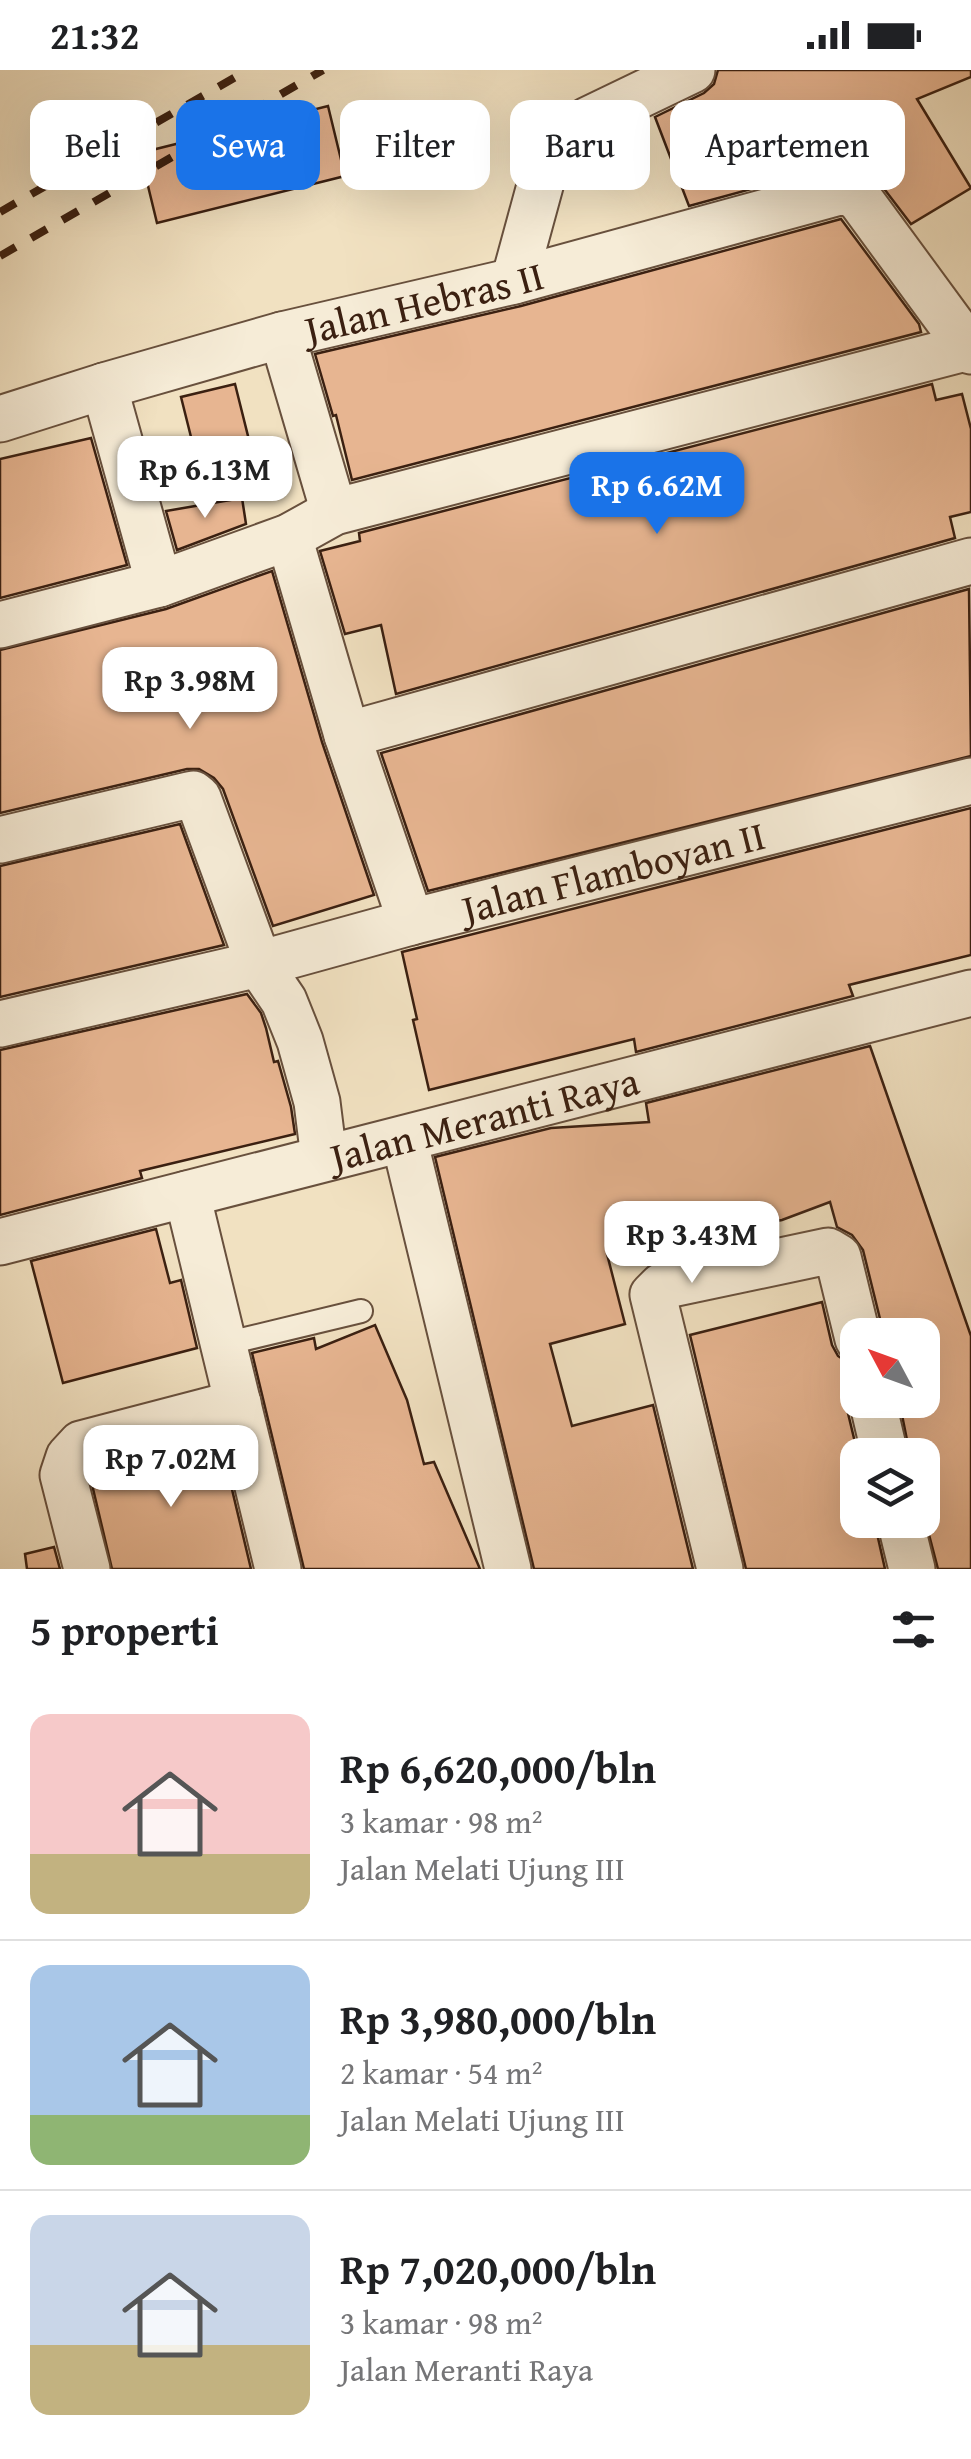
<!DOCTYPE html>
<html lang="id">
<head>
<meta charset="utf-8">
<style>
  body { margin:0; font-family:"Gentium Book Plus",serif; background:#f6f6f6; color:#202124; height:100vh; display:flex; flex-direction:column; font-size:38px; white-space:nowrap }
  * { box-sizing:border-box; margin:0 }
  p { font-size:32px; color:#757577 }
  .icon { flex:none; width:55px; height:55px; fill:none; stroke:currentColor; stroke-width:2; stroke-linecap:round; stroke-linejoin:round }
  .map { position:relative; height:1499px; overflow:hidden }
  .sheet { display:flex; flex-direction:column; background:#fff; flex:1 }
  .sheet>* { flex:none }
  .top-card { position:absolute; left:30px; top:30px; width:912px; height:90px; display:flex; gap:20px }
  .needle { width:65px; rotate:311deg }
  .controls { position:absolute; left:840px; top:1248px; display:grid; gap:20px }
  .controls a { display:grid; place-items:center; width:100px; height:100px; border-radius:20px; background:#fff; box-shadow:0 10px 40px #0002; font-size:50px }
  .price { position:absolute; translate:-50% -85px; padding:0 22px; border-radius:20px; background:#fff; color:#222; font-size:32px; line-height:65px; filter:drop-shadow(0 2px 5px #0008) }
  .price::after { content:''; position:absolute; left:50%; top:60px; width:30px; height:22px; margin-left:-15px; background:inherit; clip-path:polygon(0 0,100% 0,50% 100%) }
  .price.current { background:#1a73e8; color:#fff }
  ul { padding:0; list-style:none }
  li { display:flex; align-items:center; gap:30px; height:250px; padding:0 30px }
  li+li { border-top:2px solid #e0e0e0 }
  li span { display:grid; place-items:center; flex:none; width:280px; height:200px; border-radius:20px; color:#555 }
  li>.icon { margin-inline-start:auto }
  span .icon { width:120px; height:120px; fill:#fffc; stroke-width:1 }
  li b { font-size:42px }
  h2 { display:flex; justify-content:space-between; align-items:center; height:120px; padding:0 30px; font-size:42px }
  .tag { padding:0 35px; border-radius:20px; background:#fff; box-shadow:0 10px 40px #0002; font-size:35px; line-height:90px }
  .tag.current { background:#1a73e8; color:#fff }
  .status { display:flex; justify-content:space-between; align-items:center; height:70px; padding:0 50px; background:#fff; direction:ltr }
  .status svg { height:28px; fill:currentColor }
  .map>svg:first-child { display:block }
  .building { fill:#e7b591; stroke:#3b2011; stroke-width:2.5 }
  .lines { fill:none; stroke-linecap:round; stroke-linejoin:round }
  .lane-casing { stroke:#68503d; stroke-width:26 }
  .street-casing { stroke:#68503d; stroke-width:49 }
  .lane { stroke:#f6ecd7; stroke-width:22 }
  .street { stroke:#f6ecd7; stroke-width:45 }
  .rail { stroke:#3b2011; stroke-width:8; stroke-dasharray:18 18; stroke-linecap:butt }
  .labels { text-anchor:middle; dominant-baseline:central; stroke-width:10; stroke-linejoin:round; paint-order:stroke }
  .street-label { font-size:40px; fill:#3b2011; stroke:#f6ecd7 }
</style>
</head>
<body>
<div class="status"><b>21:32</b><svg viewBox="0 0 49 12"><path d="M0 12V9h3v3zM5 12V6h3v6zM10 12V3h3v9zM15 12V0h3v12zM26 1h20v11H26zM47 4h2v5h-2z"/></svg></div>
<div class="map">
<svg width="971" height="1499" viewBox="0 0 971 1499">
  <rect width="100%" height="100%" fill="#f1e1c1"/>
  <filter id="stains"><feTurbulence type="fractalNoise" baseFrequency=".002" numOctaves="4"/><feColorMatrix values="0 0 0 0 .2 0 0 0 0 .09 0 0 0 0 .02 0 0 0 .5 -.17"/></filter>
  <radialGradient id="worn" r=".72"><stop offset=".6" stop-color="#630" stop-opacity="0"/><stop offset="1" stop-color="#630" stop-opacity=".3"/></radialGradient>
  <g class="building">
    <polygon points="718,0 971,0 971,7 917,29 971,118 911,154 879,112 868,103 854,97 832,97 689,136 655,47 704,23 714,14"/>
    <polygon points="328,36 345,106 157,153 140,83"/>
    <polygon points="841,149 919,254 921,262 352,410 336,345 333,346 315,284 521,236"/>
    <polygon points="235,314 260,414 206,427 181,327"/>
    <polygon points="932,314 936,330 962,324 971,359 971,442 950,447 955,468 396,624 381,555 345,564 320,481 360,471 359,463"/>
    <polygon points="91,368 127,495 0,528 0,389"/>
    <polygon points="242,428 246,454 177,480 166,441"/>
    <polygon points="272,501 322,672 374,825 273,856 223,719 214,708 199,699 187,699 0,743 0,580 166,539"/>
    <polygon points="969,519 971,686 428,821 381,683"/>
    <polygon points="971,738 971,885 849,915 853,926 636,982 634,969 429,1020 413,950 417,949 402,882"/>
    <polygon points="180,754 224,875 0,927 0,796"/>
    <polygon points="247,924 261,943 266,958 274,992 278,991 291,1037 295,1064 140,1101 142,1108 0,1145 0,980"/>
    <polygon points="870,976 971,1266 971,1499 938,1499 922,1438 922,1385 910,1385 899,1330 922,1330 922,1265 884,1265 863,1180 852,1165 837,1157 830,1132 782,1150 607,1184 625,1254 550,1274 572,1356 653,1335 693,1499 534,1499 435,1087 551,1058 649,1052 646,1033"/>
    <polygon points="156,1159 170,1213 181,1210 197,1278 63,1313 31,1191"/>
    <polygon points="822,1232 832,1275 838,1286 850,1294 858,1294 858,1309 847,1322 846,1335 858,1385 858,1450 874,1450 885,1499 746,1499 690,1265"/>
    <polygon points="375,1255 407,1330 424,1394 434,1392 480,1499 304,1499 252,1283 314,1268 316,1279"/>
    <polygon points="219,1365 251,1499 112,1499 90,1406 92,1401 95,1397"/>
    <polygon points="54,1477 60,1499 27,1499 25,1484"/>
  </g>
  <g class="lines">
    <g class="lane-casing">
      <polyline id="lane" points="224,1274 361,1241"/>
    </g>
    <g class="street-casing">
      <g id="street">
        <polyline points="514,211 547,90 565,68 588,50 692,0"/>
        <polyline points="282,265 334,442"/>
        <polyline points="104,316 159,514"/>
        <path id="s1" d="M0 349 104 316 282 265 514 211 839 122 852 123 861 131 971 281"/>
        <polyline points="289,467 347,665 411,852"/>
        <polyline points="0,555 159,514 289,467 334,442 969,277"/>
        <polyline points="347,665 971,491"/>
        <polyline points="0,770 189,725 193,724 198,728 259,894 284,931 300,971 317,1032 324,1088"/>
        <path id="s2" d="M0 954 259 894 411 852 971 711"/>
        <polyline points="404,1069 508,1499"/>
        <polyline points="187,1124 278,1499"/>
        <path id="s3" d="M0 1172 971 923"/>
        <polyline points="872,1330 885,1385"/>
        <polyline points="900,1450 912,1499"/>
        <polyline points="87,1499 63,1405 69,1387 81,1374 238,1333"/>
        <polyline points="720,1499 653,1225 662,1216 828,1181 838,1187 858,1269"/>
      </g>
    </g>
    <use href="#lane" class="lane"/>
    <use href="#street" class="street"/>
    <g class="rail">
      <polyline points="0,142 248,0"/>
      <polyline points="0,186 323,0"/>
    </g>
  </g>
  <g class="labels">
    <g class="street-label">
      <text stroke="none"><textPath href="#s1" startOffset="440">Jalan Hebras II</textPath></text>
      <text stroke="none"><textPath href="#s2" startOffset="632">Jalan Flamboyan II</textPath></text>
      <text stroke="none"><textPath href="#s3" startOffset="500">Jalan Meranti Raya</textPath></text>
    </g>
  </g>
  <rect width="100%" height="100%" filter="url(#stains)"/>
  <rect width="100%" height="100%" fill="url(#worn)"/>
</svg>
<div class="controls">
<a><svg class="needle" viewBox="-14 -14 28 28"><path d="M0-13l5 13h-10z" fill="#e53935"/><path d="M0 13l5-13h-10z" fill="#757577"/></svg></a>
<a><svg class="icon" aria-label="layers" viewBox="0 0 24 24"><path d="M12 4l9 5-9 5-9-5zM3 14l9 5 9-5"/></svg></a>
</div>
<b class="price" style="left:205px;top:451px">Rp 6.13M</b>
<b class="price current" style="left:657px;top:467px">Rp 6.62M</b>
<b class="price" style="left:190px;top:662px">Rp 3.98M</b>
<b class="price" style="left:692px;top:1216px">Rp 3.43M</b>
<b class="price" style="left:171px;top:1440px">Rp 7.02M</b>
<div class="top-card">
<a class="tag">Beli</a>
<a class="tag current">Sewa</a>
<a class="tag">Filter</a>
<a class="tag">Baru</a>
<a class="tag">Apartemen</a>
</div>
</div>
<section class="sheet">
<h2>5 properti<svg class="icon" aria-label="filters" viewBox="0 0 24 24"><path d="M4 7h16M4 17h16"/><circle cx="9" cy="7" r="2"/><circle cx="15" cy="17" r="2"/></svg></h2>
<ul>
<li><span style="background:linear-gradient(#f6c9c9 70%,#c2b280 0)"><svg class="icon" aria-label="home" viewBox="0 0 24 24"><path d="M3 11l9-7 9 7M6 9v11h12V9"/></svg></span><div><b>Rp 6,620,000/bln</b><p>3 kamar · 98 m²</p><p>Jalan Melati Ujung III</p></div></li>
<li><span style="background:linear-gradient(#a9c7e8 75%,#8fb573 0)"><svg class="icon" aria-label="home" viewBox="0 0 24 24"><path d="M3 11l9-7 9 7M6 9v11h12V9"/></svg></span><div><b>Rp 3,980,000/bln</b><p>2 kamar · 54 m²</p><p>Jalan Melati Ujung III</p></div></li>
<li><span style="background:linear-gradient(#c9d6e8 65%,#c2b280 0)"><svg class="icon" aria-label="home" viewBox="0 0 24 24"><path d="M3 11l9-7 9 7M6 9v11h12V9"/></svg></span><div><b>Rp 7,020,000/bln</b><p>3 kamar · 98 m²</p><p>Jalan Meranti Raya</p></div></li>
</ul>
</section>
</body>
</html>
